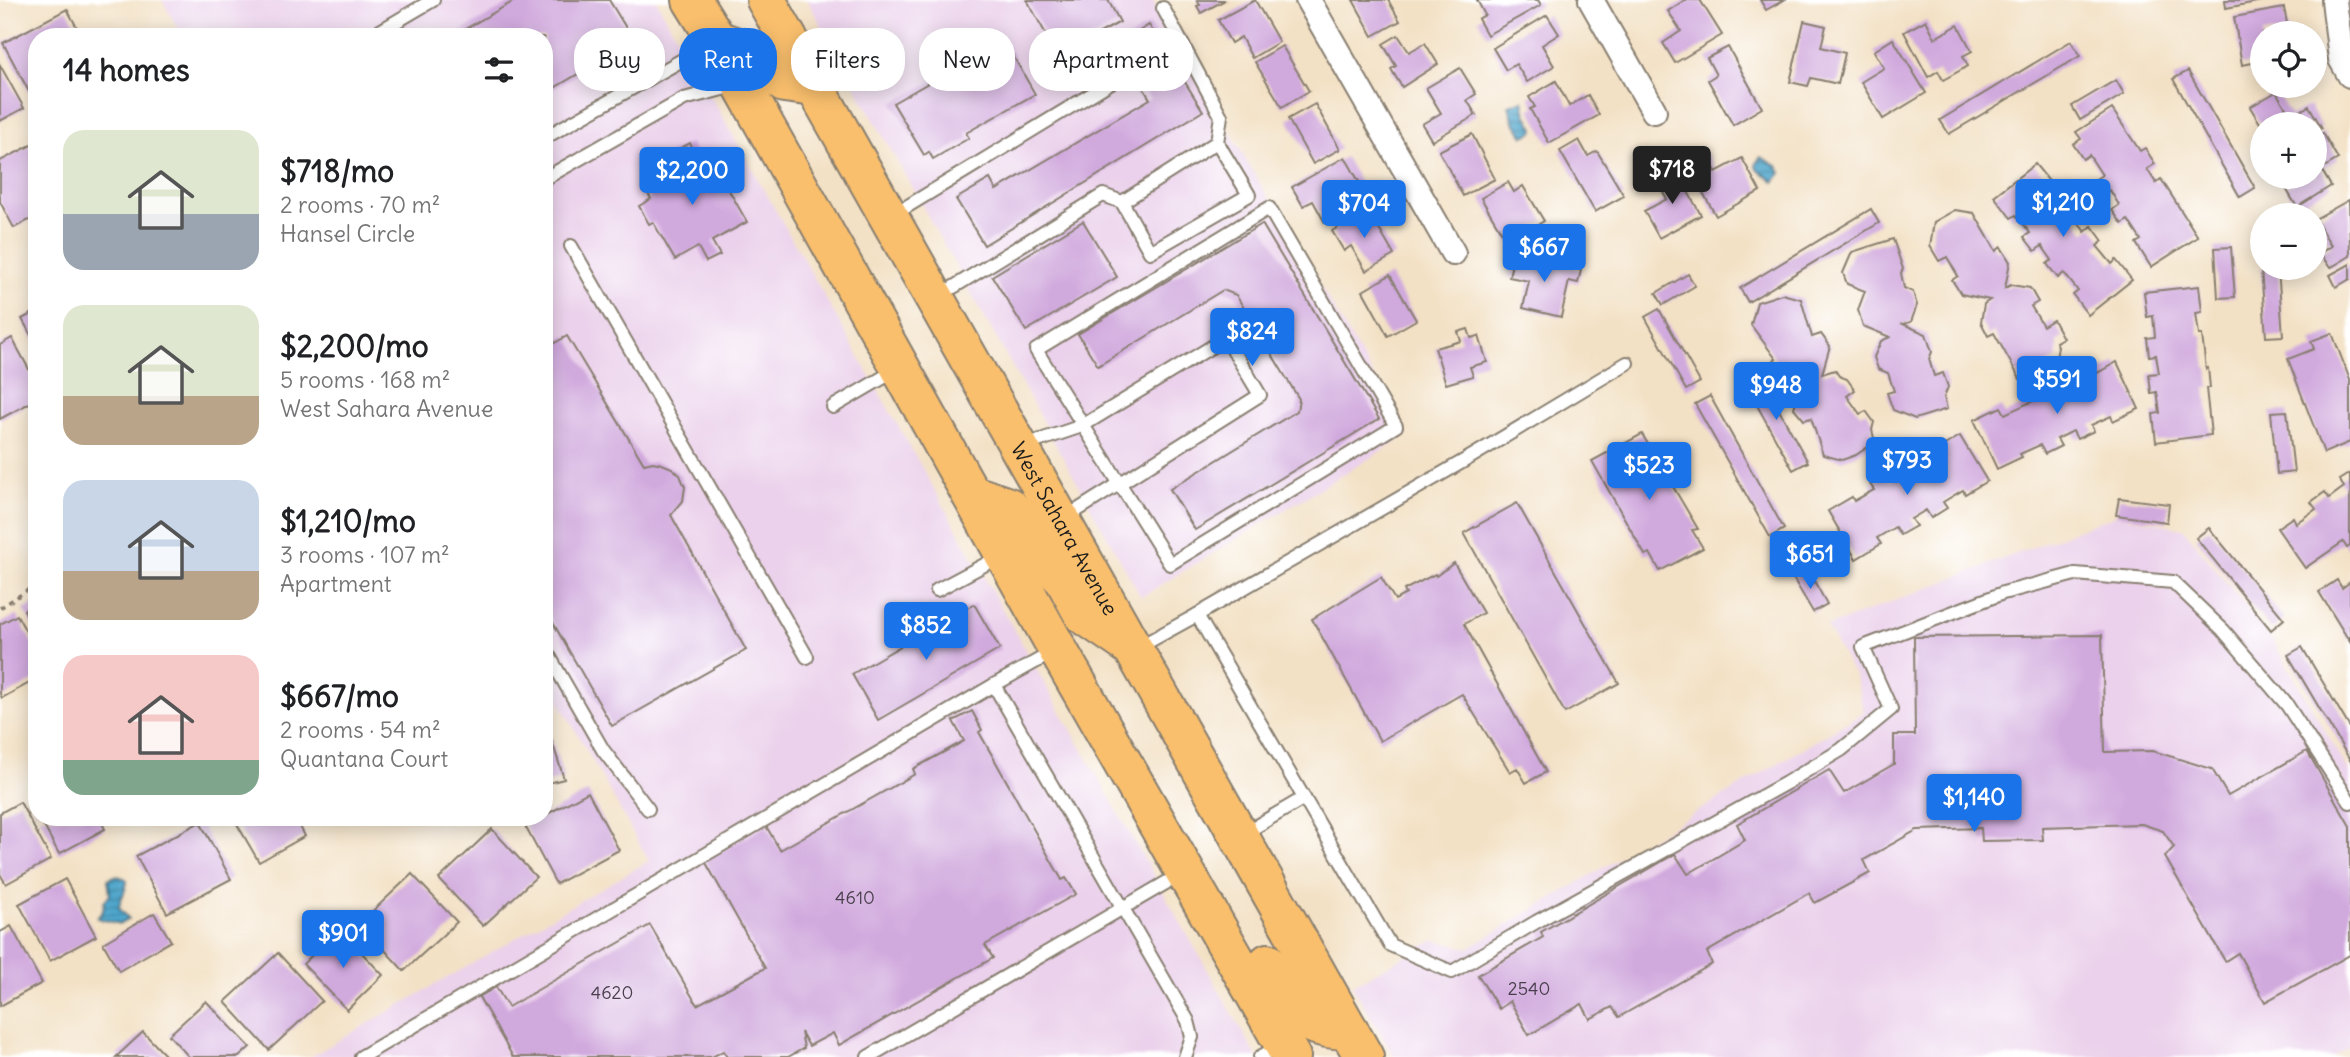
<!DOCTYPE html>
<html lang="en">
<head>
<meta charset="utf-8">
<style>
  body { margin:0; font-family:Delius,sans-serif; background:#f6f6f6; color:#202124; height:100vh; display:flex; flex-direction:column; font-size:26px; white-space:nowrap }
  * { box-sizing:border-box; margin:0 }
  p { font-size:23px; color:#757577 }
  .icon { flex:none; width:38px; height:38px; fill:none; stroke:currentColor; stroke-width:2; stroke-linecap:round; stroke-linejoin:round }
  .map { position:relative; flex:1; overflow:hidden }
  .sheet { position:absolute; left:28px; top:28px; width:525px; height:798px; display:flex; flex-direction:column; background:#fff; border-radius:28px; box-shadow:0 4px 18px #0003 }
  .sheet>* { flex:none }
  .guide { position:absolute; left:574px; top:28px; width:665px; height:63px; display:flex; gap:14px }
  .fabs { position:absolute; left:2250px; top:21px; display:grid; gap:14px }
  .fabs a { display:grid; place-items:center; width:77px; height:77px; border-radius:50%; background:#fff; box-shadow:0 4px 18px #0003; font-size:35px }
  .price { position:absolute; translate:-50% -60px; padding:0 16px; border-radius:7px; background:#1a73e8; color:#fff; font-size:23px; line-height:46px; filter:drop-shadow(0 2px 4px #0008) }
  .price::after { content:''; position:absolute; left:50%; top:42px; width:21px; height:16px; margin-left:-10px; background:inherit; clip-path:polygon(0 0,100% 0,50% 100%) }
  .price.current { background:#222; color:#fff }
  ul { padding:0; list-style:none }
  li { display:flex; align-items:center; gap:21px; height:175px; padding:0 35px }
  li span { display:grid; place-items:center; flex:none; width:196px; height:140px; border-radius:21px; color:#555 }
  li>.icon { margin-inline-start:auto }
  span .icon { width:84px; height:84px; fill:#fffc; stroke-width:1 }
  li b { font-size:30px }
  h2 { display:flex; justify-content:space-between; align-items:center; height:84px; padding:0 35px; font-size:30px }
  .pill { padding:0 24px; border-radius:28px; background:#fff; box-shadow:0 4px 18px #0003; font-size:24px; line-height:63px }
  .pill.current { background:#1a73e8; color:#fff }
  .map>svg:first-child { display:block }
  .built { fill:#ebd1eb }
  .water { fill:url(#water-rules); stroke:#356074; stroke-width:2 }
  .building { fill:#d0a9dd }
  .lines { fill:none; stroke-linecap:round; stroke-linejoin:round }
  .lane-casing { stroke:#887e70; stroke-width:16 }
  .street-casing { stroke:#887e70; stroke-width:28 }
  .primary-casing { stroke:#887e70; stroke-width:42 }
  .path { stroke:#887e70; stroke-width:3.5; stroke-dasharray:5 5; stroke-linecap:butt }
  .lane { stroke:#fff; stroke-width:12 }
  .street { stroke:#fff; stroke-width:24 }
  .primary { stroke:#f9bf6d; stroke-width:38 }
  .labels { text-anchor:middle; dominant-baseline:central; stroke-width:5; stroke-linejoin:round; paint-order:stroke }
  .number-label { font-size:18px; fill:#493f4c }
  .street-label { font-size:21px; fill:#1c1c1c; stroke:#fff }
</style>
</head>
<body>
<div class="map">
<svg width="2350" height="1057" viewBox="0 0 2350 1057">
  <defs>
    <pattern id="water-rules" width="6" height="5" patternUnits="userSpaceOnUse" patternTransform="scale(1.75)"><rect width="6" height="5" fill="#4ea5cb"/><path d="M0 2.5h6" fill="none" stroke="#4086a4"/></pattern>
  </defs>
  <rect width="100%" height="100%" fill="#fff"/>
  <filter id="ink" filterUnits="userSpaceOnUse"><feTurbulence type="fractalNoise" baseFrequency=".0143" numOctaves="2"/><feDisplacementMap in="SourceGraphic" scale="14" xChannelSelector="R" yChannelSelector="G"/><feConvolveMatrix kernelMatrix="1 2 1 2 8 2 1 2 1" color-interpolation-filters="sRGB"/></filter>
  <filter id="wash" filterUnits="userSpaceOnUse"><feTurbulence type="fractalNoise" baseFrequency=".00686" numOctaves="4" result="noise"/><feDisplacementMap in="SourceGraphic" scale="28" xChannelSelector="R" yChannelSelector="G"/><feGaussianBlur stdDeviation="1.57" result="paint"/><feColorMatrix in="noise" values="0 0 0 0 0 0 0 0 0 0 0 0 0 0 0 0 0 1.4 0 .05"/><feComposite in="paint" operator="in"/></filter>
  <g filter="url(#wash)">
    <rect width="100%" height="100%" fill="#f3e1c5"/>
    <g class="built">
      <polygon points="162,0 656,0 1257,1057 310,1057 649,861 544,675 544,37 183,37"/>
      <polygon points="807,0 1152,0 1408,435 1141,597"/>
      <polygon points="2116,515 2183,528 2273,641 2350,773 2350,1047 2332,1057 1395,1057 1352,985 1434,940 1469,948 1864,712 1855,677 1827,627"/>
    </g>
    <g class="water">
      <polygon points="1523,100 1526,114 1534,128 1533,132 1524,136 1514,121 1509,105"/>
      <polygon points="1761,157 1777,166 1781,173 1774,182 1756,167 1756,163"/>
      <path d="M114 876 121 877 127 881C126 893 120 897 119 908L129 919 120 924 97 918 103 911 104 902 110 894 108 879Z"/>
    </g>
    <g id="blocks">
      <g class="building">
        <polygon points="516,0 609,0 634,41 544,94 544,37 451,37"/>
        <polygon points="1027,0 1108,0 1120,22 1058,56"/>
        <polygon points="1197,0 1225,0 1201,13 1197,6 1200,5"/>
        <polygon points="1255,0 1279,42 1252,58 1241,37 1231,43 1218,20"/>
        <polygon points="1353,0 1388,0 1400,21 1373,36"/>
        <polygon points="1477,0 1538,0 1541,5 1487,35 1478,19 1485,15"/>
        <polygon points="1685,0 1700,0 1722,35 1675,63 1663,43 1681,31 1668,11"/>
        <polygon points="1760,0 1784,0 1766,10"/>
        <polygon points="2225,0 2262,0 2262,1 2226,8"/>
        <polygon points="2284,8 2289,33 2263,33 2263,61 2242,65 2234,17"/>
        <polygon points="67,9 82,37 37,37 37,99 34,101 3,43"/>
        <polygon points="1547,15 1559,34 1542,45 1554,66 1527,82 1516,64 1506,70 1493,48"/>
        <polygon points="1926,20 1935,38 1958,25 1972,51 1963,56 1968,66 1943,80 1938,71 1928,77 1904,32"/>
        <polygon points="1804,21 1826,26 1821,47 1845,53 1838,84 1811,78 1808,86 1790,82"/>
        <polygon points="1149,25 1203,111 984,245 956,199 990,179 996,190 1150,99 1117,45"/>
        <polygon points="1398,35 1409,52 1425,43 1438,64 1402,87 1391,69 1396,66 1383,44"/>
        <polygon points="1893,39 1926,93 1883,119 1861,82 1884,68 1874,51"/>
        <polygon points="1004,40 1035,94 966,133 969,138 933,159 929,152 924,155 893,103"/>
        <polygon points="2071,41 2080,56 1949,134 1940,120"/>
        <polygon points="1282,46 1309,91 1282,107 1255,62"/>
        <polygon points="1728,47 1762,108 1733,125 1708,80 1716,75 1707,58"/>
        <polygon points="0,65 24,108 0,121"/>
        <polygon points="1460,68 1476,94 1467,100 1476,115 1432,141 1422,124 1441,113 1426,88"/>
        <polygon points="2188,71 2255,188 2240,197 2173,79"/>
        <polygon points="2116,80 2124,94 2080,120 2072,106"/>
        <polygon points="1556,81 1569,106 1588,95 1599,115 1549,143 1530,109 1535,107 1529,97"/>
        <polygon points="2276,92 2291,116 2309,106 2322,128 2315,131 2315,124 2263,124 2263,128 2250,107"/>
        <polygon points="1315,104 1340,149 1313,164 1288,119"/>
        <polygon points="2112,109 2140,151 2145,148 2155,164 2147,169 2156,183 2161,179 2198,237 2151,267 2136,243 2141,240 2128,220 2122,224 2112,210 2119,205 2110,190 2103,194 2094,180 2102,175 2089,155 2083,159 2073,144 2081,139 2076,132"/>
        <polygon points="2323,133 2338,159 2321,169 2331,186 2297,207 2285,187 2294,182 2291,177 2315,177 2315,138"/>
        <polygon points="1472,134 1495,179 1463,196 1439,151"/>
        <polygon points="1579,140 1588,156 1597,151 1624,196 1595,212 1560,151"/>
        <polygon points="37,142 37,216 14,228 0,202 0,161"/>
        <polygon points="690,143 708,175 717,169 747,222 712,241 720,255 706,262 698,247 675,260 653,222 649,224 639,206 651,199 646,190 676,173 666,156"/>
        <polygon points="1706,153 1716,172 1742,158 1760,191 1716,216 1687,164"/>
        <polygon points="1345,157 1369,199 1325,223 1313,201 1303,206 1292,187"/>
        <polygon points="2035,164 2052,185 2049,188 2063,205 2069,200 2080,214 2075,218 2085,232 2092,226 2103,241 2097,246 2112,264 2116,260 2132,280 2088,315 2073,295 2078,291 2064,273 2058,278 2047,264 2052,260 2042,246 2035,251 2024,237 2030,233 2016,215 2011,218 1994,196"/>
        <polygon points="1676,170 1701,215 1659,238 1644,211 1667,199 1657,181"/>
        <polygon points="1508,182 1514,192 1523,186 1544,221 1508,243 1481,198"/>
        <polygon points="2349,200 2350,256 2330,268 2320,253 2331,246 2315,219"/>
        <polygon points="1871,209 1879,223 1748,302 1740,288"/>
        <polygon points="1368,210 1394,255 1366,271 1351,246 1344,251 1332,231"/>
        <polygon points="1955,210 1974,213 1996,251 2001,247 2010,262 2005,288 2011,285 2030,288 2038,302 2031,306 2043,326 2053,320 2063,338 2056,342 2058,346 2056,359 2020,379 1994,333 1988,336 1981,322 1984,304 1990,300 1961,294 1952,280 1958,276 1947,257 1939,261 1930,246 1934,222"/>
        <polygon points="1083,221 1117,277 1026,331 992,276"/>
        <polygon points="1262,224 1379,419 1195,530 1170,489 1297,411 1299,399 1236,295 1223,290 1098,366 1078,334"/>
        <polygon points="1893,239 1903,269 1901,273 1904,288 1913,292 1917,305 1911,322 1903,324 1926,334 1932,352 1929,359 1934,376 1943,373 1948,387 1944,397 1947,409 1915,419 1893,410 1887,393 1894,391 1888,373 1878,369 1874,357 1881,341 1890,337 1863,326 1858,310 1865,291 1847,284 1843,273 1852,252"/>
        <polygon points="2231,247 2235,297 2218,298 2215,248"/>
        <polygon points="1514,254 1581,270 1578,283 1569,281 1561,317 1523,308 1529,281 1509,277"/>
        <polygon points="2350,264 2350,279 2336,287 2330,275"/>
        <polygon points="2261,268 2278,268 2283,336 2266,337"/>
        <polygon points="1688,274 1695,286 1663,305 1656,293"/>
        <polygon points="1390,275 1416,320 1388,336 1363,291"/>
        <polygon points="2199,286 2202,312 2196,313 2199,335 2202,335 2206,369 2208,368 2210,388 2206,388 2211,435 2156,442 2153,414 2160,413 2157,392 2151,393 2149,374 2159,373 2156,355 2149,356 2147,338 2155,337 2153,316 2147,317 2144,292"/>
        <polygon points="1782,294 1801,299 1812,337 1821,334 1830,346 1822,374 1835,370 1839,376 1847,379 1855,390 1847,396 1860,414 1866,411 1874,422 1872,430 1875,442 1856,455 1842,460 1823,455 1811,418 1804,420 1794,408 1802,380 1796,382 1779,378 1769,364 1776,359 1751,325 1757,302"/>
        <polygon points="1659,309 1700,382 1686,390 1645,317"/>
        <polygon points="37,311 37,346 22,319"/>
        <polygon points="1468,329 1471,338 1479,336 1487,362 1470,367 1473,376 1446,384 1435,348 1461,341 1458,332"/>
        <polygon points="2332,333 2350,380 2350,442 2324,453 2288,359 2314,349 2311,341"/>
        <polygon points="567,336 644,464 653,462 662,464 672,468 680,475 685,487 683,501 671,515 746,650 612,726 544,607 544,349"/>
        <polygon points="12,338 37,384 37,399 0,419 0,345"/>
        <polygon points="2117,362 2139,409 2113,421 2111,416 2091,425 2094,431 2077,439 2073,431 2057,439 2061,446 2045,454 2040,445 2020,454 2022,457 1997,469 1974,420 2001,407 2005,414 2057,390 2055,385 2070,377 2074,386"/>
        <polygon points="1759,374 1808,462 1793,470 1744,382"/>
        <polygon points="1710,396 1784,529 1770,537 1695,404"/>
        <polygon points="2287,411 2294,472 2277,474 2271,412"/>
        <polygon points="1642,434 1698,529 1692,530 1703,548 1660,571 1650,553 1645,555 1592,461"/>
        <polygon points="1960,436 1987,481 1965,494 1963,490 1943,502 1947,508 1931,518 1926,510 1911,519 1916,526 1900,535 1895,527 1877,538 1881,544 1856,559 1828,511 1852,497 1854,501 1874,490 1870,484 1886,475 1890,481 1905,472 1901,466 1917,457 1920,463 1940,452 1938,449"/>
        <polygon points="2350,473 2350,546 2347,548 2343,542 2305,568 2277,528 2293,517 2296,523 2316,509 2311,502 2325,492 2329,498 2344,487 2339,480"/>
        <polygon points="2119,498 2169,504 2167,522 2116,515"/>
        <polygon points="1517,503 1619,683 1565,713 1464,533"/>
        <polygon points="2209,528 2284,619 2271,630 2196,538"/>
        <polygon points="1454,563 1483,613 1464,624 1546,772 1526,783 1517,768 1510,772 1462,694 1380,741 1312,619 1381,577 1395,600 1406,594 1404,590 1435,574 1436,576"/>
        <polygon points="1808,570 1827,604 1813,612 1793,578"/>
        <polygon points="2337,580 2342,588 2350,582 2350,642 2319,592"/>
        <polygon points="37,603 37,634 24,610"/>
        <polygon points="974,604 1000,649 878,720 852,674"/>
        <polygon points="17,615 37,652 37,679 2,698 0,694 0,624"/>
        <polygon points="2102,635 2105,752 2153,751 2212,769 2228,796 2307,751 2350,826 2350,955 2265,1002 2238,953 2225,961 2165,857 2174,847 2163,831 2142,824 2105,825 2042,827 2043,840 1982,841 1981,828 1917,830 1864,860 1870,873 1815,903 1809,893 1707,952 1712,964 1619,1017 1612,1007 1590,1019 1582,1004 1529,1035 1510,1001 1499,1009 1478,975 1543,937 1541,932 1675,854 1688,874 1745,840 1737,824 1829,770 1844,793 1894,764 1894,735 1915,735 1914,637"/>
        <polygon points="2302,647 2350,728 2350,760 2288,655"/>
        <polygon points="972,711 982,730 979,732 1062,880 1066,878 1076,894 985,945 993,958 839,1045 833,1033 809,1046 801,1032 804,1048 788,1057 727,1057 723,1051 712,1057 513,1057 479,997 496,987 508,1007 650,925 697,1005 765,968 705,861 766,826 780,850 915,774 913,769 964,741 953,721"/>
        <polygon points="544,716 564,779 544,784"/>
        <polygon points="37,792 37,813 28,797"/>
        <polygon points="588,792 619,850 556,884 525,826"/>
        <polygon points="20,802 51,859 6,884 0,874 0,813"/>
        <polygon points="39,817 99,817 105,829 59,854"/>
        <polygon points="236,817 295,817 305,836 259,862 234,819"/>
        <polygon points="200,822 231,879 167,913 136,856"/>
        <polygon points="492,829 536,877 483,926 439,879"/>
        <polygon points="412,874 457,922 404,971 360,923"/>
        <polygon points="65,879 96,936 50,961 19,904"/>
        <polygon points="154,913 171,941 119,971 103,943"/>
        <polygon points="11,926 42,983 0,1006 0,932"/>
        <polygon points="339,929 383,975 347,1010 303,964"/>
        <polygon points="278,953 322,1001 269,1050 225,1002"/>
        <polygon points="206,1001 250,1047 239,1057 189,1057 169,1035"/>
        <polygon points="143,1032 167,1057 116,1057"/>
      </g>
    </g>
  </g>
  <g filter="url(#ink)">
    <use href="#blocks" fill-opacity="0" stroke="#887e70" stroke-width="2"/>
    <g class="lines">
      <g class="lane-casing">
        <g id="lane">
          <polyline points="370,37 433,0"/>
          <polyline points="544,138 714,42"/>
          <polyline points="544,179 684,99 738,85"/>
          <polyline points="1122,202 1150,252 1249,195 1217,142"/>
          <polygon points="1269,208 1396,426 1170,564 1036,350"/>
          <polyline points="893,215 1118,78"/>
          <polyline points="571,246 807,657"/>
          <polyline points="939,296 1103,195 1122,202 1217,142 1221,116 1163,8"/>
          <polyline points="833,407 896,370"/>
          <polyline points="1023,446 1082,426 1226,338 1260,395 1065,518"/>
          <polyline points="937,590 1001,556"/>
          <polyline points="1197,615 1469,458 1627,363"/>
          <polyline points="544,647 603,750 648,809"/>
          <polyline points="1137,648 1197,615 1304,798"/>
          <polyline points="994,685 1188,1021 1192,1037 1185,1057"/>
          <polyline points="1243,834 1304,798 1390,945 1452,972 1536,922 1786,783 1841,750 1891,709 1863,647 2003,593 2075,574 2173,582 2223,630 2287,705 2350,802"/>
          <polyline points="361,1057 994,685 1055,651"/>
          <polyline points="868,1057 1181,874"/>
          <polyline points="1260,1057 1280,1046"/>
        </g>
      </g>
      <g class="street-casing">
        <g id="street">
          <polyline points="1308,0 1453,253"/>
          <polyline points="1591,0 1654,111"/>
          <polyline points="2334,0 2341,59 2350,75"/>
        </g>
      </g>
      <g class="primary-casing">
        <g id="primary">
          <polyline points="692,0 717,40 1058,650 1291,1057"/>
          <path id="s1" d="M766 0 1364 1057"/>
          <polyline points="717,40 757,54 784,83 815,87"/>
          <polyline points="971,494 1009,507 1021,521 1037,531 1061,520"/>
          <polyline points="1004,554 1024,550 1039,554 1064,579 1083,614 1127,644"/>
          <path d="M1268 963C1295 1005 1291 1029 1349 1030"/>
        </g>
      </g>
      <polyline class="path" points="0,608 37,584"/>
      <use href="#lane" class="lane"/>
      <use href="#street" class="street"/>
      <use href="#primary" class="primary"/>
    </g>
  </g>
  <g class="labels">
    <g class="number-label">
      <text x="855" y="897">4610</text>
      <text x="1529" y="988">2540</text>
      <text x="612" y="992">4620</text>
    </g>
    <g class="street-label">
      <text stroke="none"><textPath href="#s1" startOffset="607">West Sahara Avenue</textPath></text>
    </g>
  </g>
</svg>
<div class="fabs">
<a><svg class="icon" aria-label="locate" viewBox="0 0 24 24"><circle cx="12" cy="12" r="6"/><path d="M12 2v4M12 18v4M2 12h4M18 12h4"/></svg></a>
<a>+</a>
<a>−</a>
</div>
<b class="price current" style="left:1672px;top:206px">$718</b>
<b class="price" style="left:692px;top:207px">$2,200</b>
<b class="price" style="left:2063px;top:239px">$1,210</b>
<b class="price" style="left:1364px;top:240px">$704</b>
<b class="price" style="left:1544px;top:284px">$667</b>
<b class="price" style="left:1252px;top:368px">$824</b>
<b class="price" style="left:2057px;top:416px">$591</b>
<b class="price" style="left:1776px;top:422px">$948</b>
<b class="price" style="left:1907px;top:497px">$793</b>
<b class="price" style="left:1649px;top:502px">$523</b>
<b class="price" style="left:1810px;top:591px">$651</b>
<b class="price" style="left:926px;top:662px">$852</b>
<b class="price" style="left:1974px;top:834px">$1,140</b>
<b class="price" style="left:343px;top:970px">$901</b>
<div class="guide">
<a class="pill">Buy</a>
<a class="pill current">Rent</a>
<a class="pill">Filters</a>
<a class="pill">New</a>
<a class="pill">Apartment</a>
</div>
<section class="sheet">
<h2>14 homes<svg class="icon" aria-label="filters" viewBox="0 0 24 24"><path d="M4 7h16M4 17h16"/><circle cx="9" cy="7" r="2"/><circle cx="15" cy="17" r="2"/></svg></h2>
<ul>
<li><span style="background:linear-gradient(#dfe7d0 60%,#9aa5b1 0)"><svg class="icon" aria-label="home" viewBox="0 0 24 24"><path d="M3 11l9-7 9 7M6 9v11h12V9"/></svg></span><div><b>$718/mo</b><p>2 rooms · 70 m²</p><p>Hansel Circle</p></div></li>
<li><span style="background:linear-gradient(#dfe7d0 65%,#b9a48a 0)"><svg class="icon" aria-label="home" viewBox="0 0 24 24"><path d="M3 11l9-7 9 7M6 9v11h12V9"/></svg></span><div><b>$2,200/mo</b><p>5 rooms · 168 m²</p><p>West Sahara Avenue</p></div></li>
<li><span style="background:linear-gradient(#c9d6e8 65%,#b9a48a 0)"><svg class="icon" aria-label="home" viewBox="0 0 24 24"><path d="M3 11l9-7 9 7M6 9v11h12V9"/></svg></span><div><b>$1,210/mo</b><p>3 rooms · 107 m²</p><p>Apartment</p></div></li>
<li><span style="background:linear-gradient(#f6c9c9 75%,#7fa58c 0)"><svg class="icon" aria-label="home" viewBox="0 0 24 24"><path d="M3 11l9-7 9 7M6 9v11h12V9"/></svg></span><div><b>$667/mo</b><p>2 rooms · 54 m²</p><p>Quantana Court</p></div></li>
</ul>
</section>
</div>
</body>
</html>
